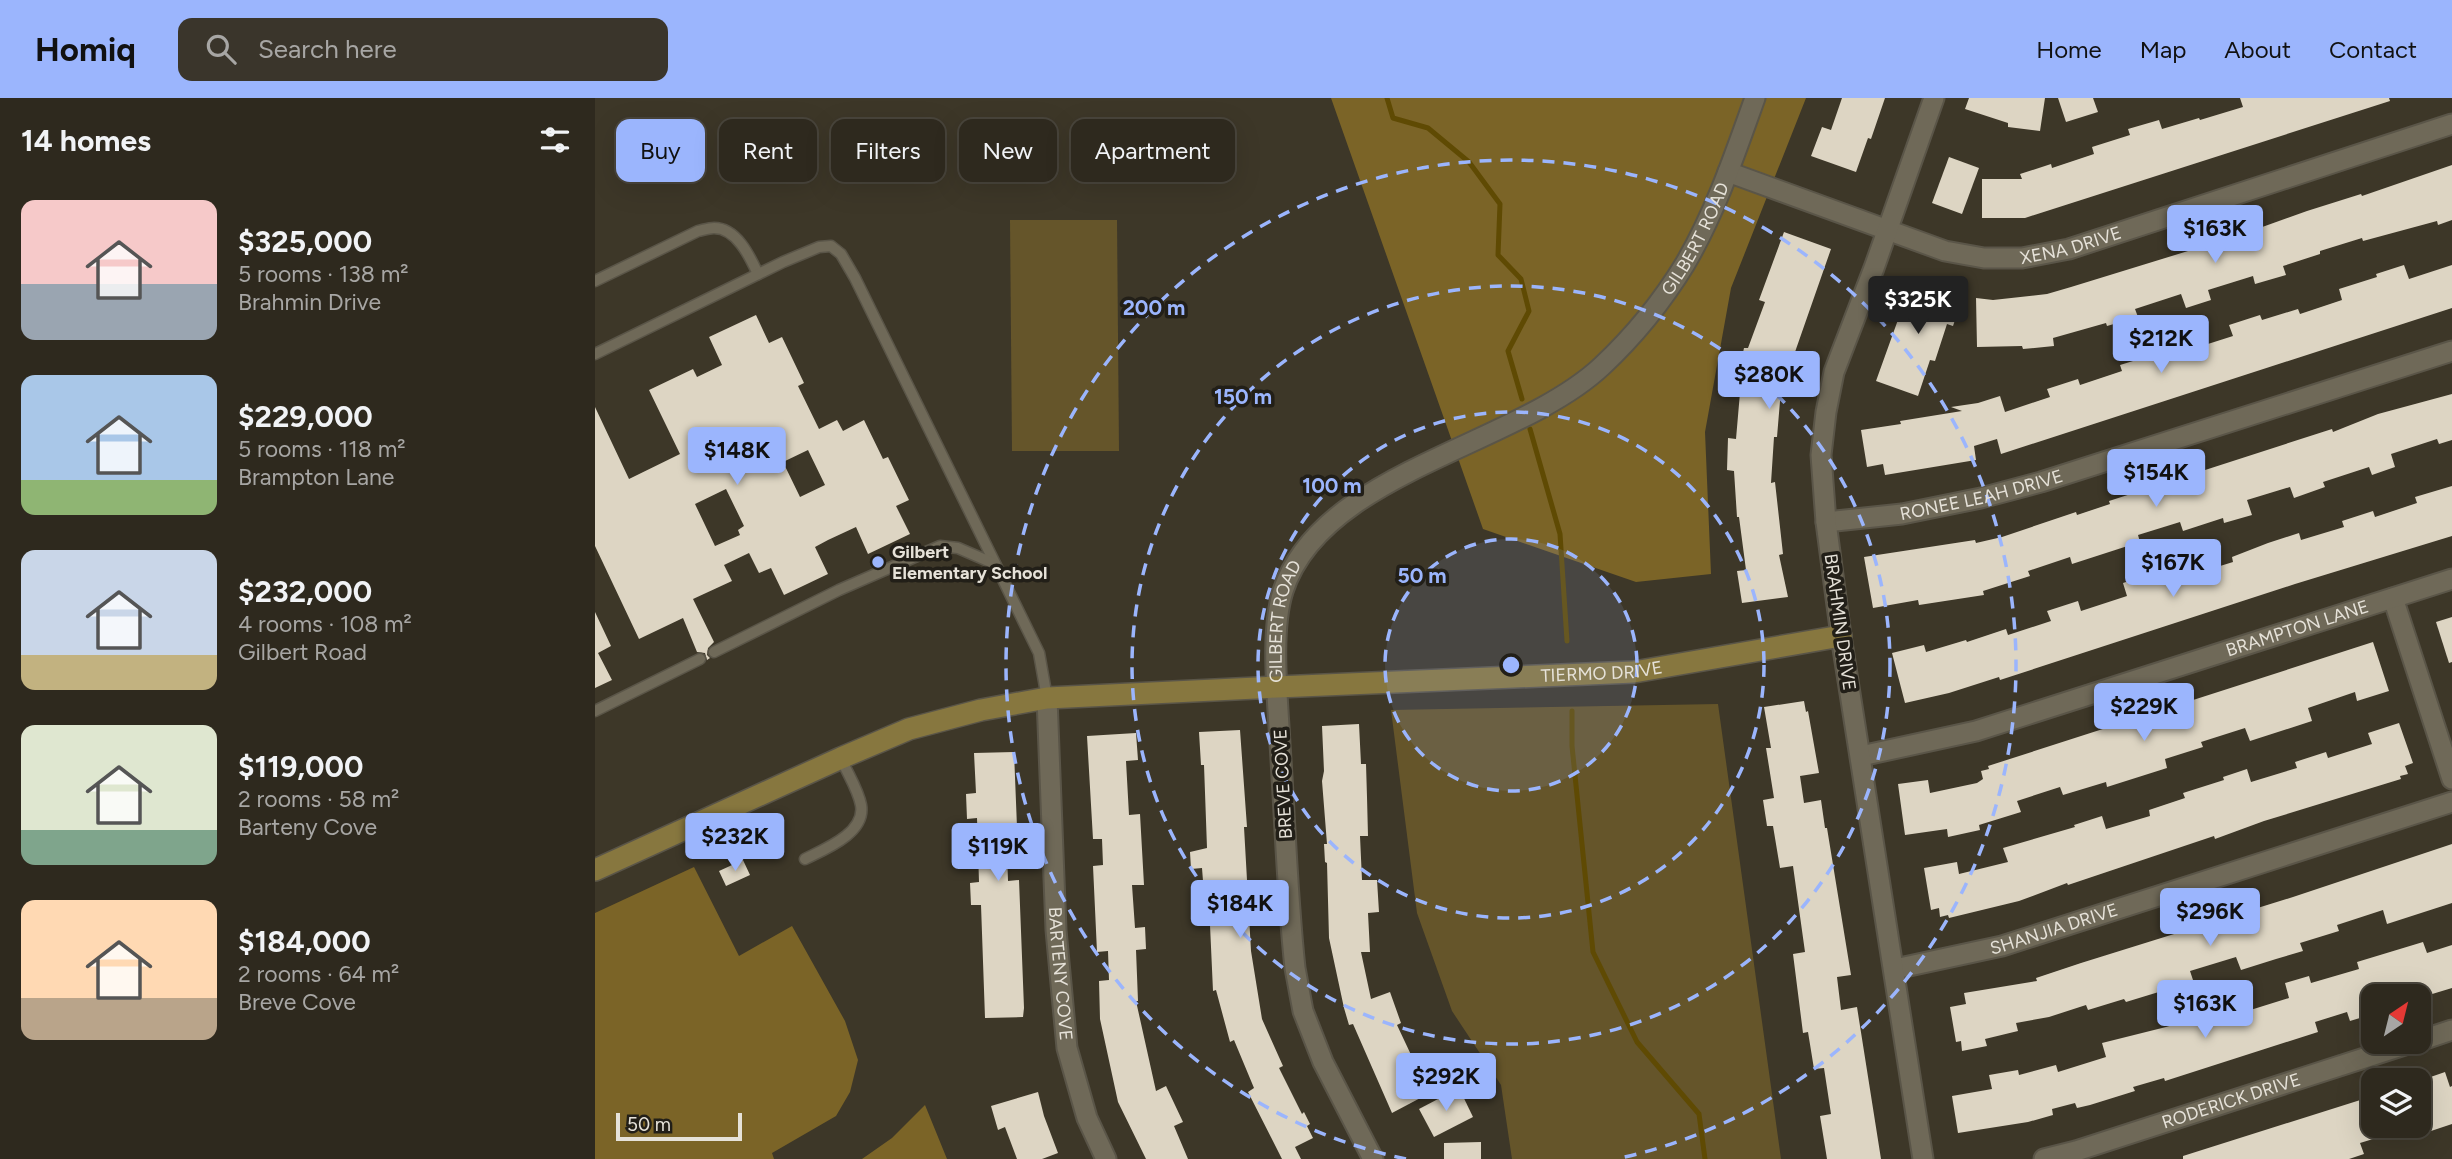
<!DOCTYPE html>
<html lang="en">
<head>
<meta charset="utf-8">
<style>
  body { margin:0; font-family:Figtree,sans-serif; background:#3a352b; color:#f1f3f6; height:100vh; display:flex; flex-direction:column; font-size:26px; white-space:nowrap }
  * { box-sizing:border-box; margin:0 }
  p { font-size:23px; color:#a7a6a4 }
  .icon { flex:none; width:38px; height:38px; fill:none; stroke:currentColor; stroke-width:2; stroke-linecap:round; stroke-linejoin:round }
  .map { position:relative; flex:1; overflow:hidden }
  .details { display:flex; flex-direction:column; background:#2e291e; width:595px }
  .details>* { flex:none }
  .hud { position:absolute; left:21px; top:21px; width:665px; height:63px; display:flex; gap:14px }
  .needle { width:46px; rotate:35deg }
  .tools { position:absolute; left:1766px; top:886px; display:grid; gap:14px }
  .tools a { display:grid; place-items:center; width:70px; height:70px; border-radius:14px; background:#2e291e; box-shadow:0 7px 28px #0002,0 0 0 2px #49453c; font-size:35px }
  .scale { position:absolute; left:21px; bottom:18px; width:126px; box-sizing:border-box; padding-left:7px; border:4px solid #e6e2d9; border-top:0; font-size:19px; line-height:24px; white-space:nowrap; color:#e6e2d9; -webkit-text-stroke:5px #221f18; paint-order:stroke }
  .price { position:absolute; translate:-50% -60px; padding:0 16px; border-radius:7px; background:#9bb5fd; color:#111; font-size:23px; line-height:46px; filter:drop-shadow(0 2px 4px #0008) }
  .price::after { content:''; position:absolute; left:50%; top:42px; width:21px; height:16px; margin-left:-10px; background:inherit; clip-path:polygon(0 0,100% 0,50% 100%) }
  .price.selected { background:#222; color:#fff }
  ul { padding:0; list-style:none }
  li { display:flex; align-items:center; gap:21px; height:175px; padding:0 21px }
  li span { display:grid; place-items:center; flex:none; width:196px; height:140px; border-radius:14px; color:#555 }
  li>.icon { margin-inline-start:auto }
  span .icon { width:84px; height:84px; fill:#fffc; stroke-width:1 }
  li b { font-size:30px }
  h2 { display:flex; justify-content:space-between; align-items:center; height:84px; padding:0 21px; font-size:30px }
  .chip { padding:0 24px; border-radius:14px; background:#2e291e; box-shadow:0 7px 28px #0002,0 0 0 2px #49453c; font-size:24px; line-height:63px }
  .chip.selected { background:#9bb5fd; color:#111 }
  header { display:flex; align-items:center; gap:42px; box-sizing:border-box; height:98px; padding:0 35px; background:#9bb5fd; color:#111 }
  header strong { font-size:33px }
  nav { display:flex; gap:38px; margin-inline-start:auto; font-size:24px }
  .search { width:490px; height:63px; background:#3a352b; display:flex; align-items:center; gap:18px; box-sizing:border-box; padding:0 24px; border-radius:14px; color:#a7a6a4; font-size:26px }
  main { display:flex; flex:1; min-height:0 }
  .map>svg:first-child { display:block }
  .green { fill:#65552a }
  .forest { fill:#7b6427 }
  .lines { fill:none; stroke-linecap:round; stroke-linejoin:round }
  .stream { stroke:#5f4a03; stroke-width:5 }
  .building { fill:#ddd5c3; fill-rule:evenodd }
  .lane-casing { stroke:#5a5548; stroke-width:13 }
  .street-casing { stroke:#5a5548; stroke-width:23 }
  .secondary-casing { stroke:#5a5548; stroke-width:24 }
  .lane { stroke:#6f6958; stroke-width:10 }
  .street { stroke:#6f6958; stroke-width:19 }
  .secondary { stroke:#87773f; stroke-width:21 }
  .ring { fill:none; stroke:#9bb5fd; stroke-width:3.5; stroke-dasharray:12 9 }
  .poi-dot { fill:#9bb5fd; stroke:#221f18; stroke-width:2.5 }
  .labels { text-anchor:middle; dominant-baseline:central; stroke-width:7; stroke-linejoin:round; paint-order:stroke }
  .street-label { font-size:18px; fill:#e6e2d9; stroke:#221f18 }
  .poi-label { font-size:18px; font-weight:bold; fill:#e6e2d9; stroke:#221f18; text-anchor:start }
  .centre { fill:#9bb5fd; stroke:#221f18; stroke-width:3.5 }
  .ring-label { font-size:21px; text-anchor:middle; font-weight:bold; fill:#9bb5fd; stroke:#221f18; stroke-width:7; stroke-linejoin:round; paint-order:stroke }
</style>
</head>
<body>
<header>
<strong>Homiq</strong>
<div class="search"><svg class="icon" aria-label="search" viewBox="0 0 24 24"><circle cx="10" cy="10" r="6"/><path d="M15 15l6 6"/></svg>Search here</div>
<nav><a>Home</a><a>Map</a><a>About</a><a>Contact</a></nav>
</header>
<main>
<section class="details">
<h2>14 homes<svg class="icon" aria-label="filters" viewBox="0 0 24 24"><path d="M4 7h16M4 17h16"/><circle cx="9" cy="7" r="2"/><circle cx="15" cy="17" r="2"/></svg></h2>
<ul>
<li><span style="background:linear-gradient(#f6c9c9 60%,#9aa5b1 0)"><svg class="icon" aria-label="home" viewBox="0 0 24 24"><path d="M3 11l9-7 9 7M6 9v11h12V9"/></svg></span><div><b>$325,000</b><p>5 rooms · 138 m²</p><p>Brahmin Drive</p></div></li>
<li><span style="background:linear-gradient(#a9c7e8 75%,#8fb573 0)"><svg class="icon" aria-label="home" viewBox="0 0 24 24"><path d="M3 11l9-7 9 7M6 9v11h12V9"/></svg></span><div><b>$229,000</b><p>5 rooms · 118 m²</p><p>Brampton Lane</p></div></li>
<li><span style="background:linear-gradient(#c9d6e8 75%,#c2b280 0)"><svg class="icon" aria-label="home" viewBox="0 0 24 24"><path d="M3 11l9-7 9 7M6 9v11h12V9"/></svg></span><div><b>$232,000</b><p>4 rooms · 108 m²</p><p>Gilbert Road</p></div></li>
<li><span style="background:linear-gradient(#dfe7d0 75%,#7fa58c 0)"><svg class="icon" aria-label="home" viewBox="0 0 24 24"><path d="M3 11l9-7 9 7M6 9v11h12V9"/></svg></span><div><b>$119,000</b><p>2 rooms · 58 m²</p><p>Barteny Cove</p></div></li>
<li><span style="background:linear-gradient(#ffd9b3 70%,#b9a48a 0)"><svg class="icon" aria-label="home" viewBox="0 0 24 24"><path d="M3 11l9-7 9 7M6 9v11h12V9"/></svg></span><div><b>$184,000</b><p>2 rooms · 64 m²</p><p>Breve Cove</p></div></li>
</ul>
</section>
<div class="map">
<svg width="1857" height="1061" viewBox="0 0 1857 1061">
  <rect width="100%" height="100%" fill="#3d3728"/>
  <g class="green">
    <polygon points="415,122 522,122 524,353 417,353"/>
    <polygon points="1123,606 1186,1061 917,1061 906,987 857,913 822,815 796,612"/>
  </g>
  <g class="forest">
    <polygon points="736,0 1211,0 1136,190 1110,334 1116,476 1041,484 888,431"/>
    <polygon points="99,769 144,858 197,828 250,923 263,962 255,994 241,1018 177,1055 179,1061 0,1061 0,815"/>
    <polygon points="330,1007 352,1061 267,1061 297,1040"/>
  </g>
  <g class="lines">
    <g class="stream">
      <polyline points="792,0 798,20 833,30 874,64 905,106 903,157 926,181 934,213 913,253 927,301"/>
      <polyline points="935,331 965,436 972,543"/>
      <polyline points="977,613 977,648 998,854 1042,944 1104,1016 1110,1061"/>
    </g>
  </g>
  <g class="building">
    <polygon points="1247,0 1290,0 1276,41 1273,40 1261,74 1216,58 1227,29 1236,32"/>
    <polygon points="1374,0 1450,0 1445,33 1413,29 1413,25 1370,11"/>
    <polygon points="1463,0 1498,0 1503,14 1471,24"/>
    <polygon points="1645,0 1794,0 1795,3 1430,120 1387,120 1387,81 1427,81 1425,76 1456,66 1457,70 1499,56 1497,49 1535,37 1533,31 1564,22 1567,31 1604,20 1605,22 1648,9"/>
    <polygon points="1354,59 1384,70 1367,116 1337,105"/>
    <polygon points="1857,67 1857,122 1843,127 1842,123 1768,143 1767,140 1725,153 1725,156 1688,168 1691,177 1660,186 1658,178 1613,192 1616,202 1591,210 1586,196 1540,211 1543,219 1512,228 1511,225 1458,240 1459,248 1428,251 1427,248 1382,249 1381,200 1398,202 1452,196 1476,189 1645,137 1712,113 1766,96 1767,98"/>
    <polygon points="1189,134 1236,151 1200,254 1198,253 1190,292 1186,291 1182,339 1179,339 1176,385 1180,384 1188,456 1184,457 1193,499 1147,505 1142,473 1151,472 1144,419 1142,419 1139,373 1132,372 1133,340 1141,341 1146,283 1142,282 1149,250 1153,250 1170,204 1164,202"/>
    <polygon points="1809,167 1814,181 1857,167 1857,210 1406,356 1402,341 1379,348 1381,362 1290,377 1288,366 1272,369 1266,332 1306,326 1305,323 1367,313 1356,309 1383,305 1405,298 1410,314 1455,299 1452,291 1483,281 1485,287 1527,273 1525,267 1564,255 1561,247 1589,238 1594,252 1638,238 1634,227 1665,217 1667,222 1703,211 1705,216 1747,202 1744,191 1782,179 1781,176"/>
    <polygon points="1318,180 1368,198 1358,228 1352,226 1340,263 1335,262 1323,298 1281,283"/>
    <path d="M161 217 174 245 187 239 209 285 203 288 224 331 242 322 248 333 269 322 288 361 293 359 314 402 301 408 315 436 273 456 261 429 233 442 220 449 233 476 189 497 176 470 164 475 154 455 129 467 137 483 98 501 119 544 113 550 112 557 115 560 112 562 110 555 102 554 88 520 44 541 0 448V309L34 381 85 356 54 292 98 271 102 279 127 267 114 239ZM213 352 230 387 205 399 188 364ZM131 391 149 428 143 432 145 437 120 448 100 406Z"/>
    <polygon points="1857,296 1857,342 1844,346 1842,341 1796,356 1800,369 1777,377 1774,369 1728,384 1730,389 1699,400 1695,389 1652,402 1657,417 1629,425 1628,420 1588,433 1585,424 1543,437 1545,444 1477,466 1475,459 1433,473 1435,478 1388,493 1389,497 1324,507 1323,502 1278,510 1269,459 1380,442 1381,445 1407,439 1481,414 1482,417 1515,406 1514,403 1737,331 1738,334 1783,316"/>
    <polygon points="1857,388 1857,438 1700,486 1405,582 1404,579 1354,595 1310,605 1297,555 1329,547 1331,554 1371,542 1372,544 1411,531 1413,537 1456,523 1452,513 1483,503 1486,513 1532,498 1528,485 1552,477 1553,481 1594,469 1596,477 1638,464 1637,459 1673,445 1704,435 1706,442 1749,429 1747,423 1778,413 1780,419 1822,405 1820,399"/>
    <polygon points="0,514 16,548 3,555 17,582 0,590"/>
    <polygon points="1857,519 1857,564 1854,565 1841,524"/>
    <polygon points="1778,544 1794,593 1762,603 1760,594 1713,610 1717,623 1655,643 1650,630 1606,644 1608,649 1570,661 1572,670 1512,689 1511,684 1468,697 1465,689 1422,703 1426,714 1384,727 1385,732 1353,739 1352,731 1310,737 1303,686 1333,682 1335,695 1382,685 1388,681 1386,673 1394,671 1393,668"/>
    <polygon points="1209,603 1211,614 1213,613 1224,675 1205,678 1209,705 1226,702 1230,730 1232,730 1256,877 1242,879 1246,912 1262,909 1286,1061 1232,1061 1225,1018 1236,1016 1229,970 1219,971 1213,934 1208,935 1198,856 1210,854 1198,768 1185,770 1178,728 1172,728 1168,702 1179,700 1171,650 1176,650 1169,609"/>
    <polygon points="1804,625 1818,665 1810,668 1813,676 1805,678 1806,681 1669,723 1620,741 1619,738 1473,787 1472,785 1424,803 1354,820 1353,817 1345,819 1344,810 1336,812 1329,770 1362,764 1364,776 1413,764 1408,750 1480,729 1479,727 1507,718 1511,731 1555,718 1554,712 1590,700 1588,695 1629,682 1628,679 1652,671 1656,684 1702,670 1700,664 1731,654 1733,660 1777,646 1773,635"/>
    <polygon points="764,626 766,666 771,666 772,699 773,738 765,738 767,782 782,782 784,814 773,815 775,854 766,854 776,901 795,894 806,925 802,927 818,961 813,963 831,997 797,1015 758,926 754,927 749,910 734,840 732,765 730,764 729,746 732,746 727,683 729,673 727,628"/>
    <polygon points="645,632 652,729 649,729 656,853 667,921 688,968 684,970 707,1016 709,1014 715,1026 712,1028 718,1040 700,1049 706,1061 687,1061 653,994 659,990 639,942 635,944 621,892 618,893 613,783 608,783 607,770 596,771 595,754 612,750 609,667 606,667 604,634"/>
    <polygon points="541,635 543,662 531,663 534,717 545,716 549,787 537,787 540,830 550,829 551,851 541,852 543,903 541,903 561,993 571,988 588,1024 579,1028 593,1061 551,1061 523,1004 505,921 504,883 514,882 513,853 502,854 498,768 508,767 507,741 498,741 492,638"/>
    <polygon points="419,654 423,754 412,754 413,783 424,782 429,910 428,919 390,920 386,807 376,807 375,785 384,784 382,720 372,721 371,696 381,695 379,655"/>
    <polygon points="1857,746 1857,805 1792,826 1788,812 1742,827 1744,833 1705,845 1708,853 1681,861 1646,872 1641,859 1595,873 1599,885 1568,895 1567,893 1531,904 1529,901 1493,912 1491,907 1454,919 1421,925 1423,933 1390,941 1392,948 1367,953 1366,943 1361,944 1355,909 1371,906 1369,895 1442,883 1441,880 1486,865 1698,799"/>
    <polygon points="148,762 155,777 131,788 124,773"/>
    <polygon points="1828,844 1832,855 1857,847 1857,890 1824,900 1824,898 1778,898 1778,916 1755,923 1752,914 1720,924 1723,934 1570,983 1569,980 1538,989 1540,993 1495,1007 1482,1010 1480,1005 1457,1011 1458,1017 1433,1024 1363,1035 1357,998 1397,991 1394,977 1423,972 1424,977 1461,967 1463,974 1511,959 1507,945 1571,929 1614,916 1613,913 1645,903 1649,914 1694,900 1690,885 1714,878 1716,885 1764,871 1762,864"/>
    <polygon points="1850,974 1855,989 1857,988 1857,1026 1824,1037 1824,983"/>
    <polygon points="864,990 878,1019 839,1039 824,1011"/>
    <polygon points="443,994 449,1018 463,1055 447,1061 422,1061 410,1029 403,1032 396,1008"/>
    <polygon points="1778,998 1778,1027 1811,1027 1811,1031 1765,1045 1769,1056 1754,1061 1588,1061 1588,1058"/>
    <polygon points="886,1044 886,1061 849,1061 849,1045"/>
  </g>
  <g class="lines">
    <g class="lane-casing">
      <g id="lane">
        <path d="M0 183 103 133C108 132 114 130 119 130 142 130 155 159 163 176"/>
        <polyline points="0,256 188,164 224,149 236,148 246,156 260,180 444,555 452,600"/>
        <polyline points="119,554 244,492 345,448 363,450 400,466"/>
        <polyline points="0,613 105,561"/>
        <path d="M210 761C230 751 271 735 266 707 263 691 252 675 246 660"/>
      </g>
    </g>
    <g class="street-casing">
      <g id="street">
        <path id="s1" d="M1133 74 1350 153 1389 160H1427L1474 151 1857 26"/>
        <path id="s2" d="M1231 424 1307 416 1386 400 1446 384 1857 253"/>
        <polyline points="1798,500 1857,681"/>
        <path id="s3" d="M452 600 461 832 472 950 492 1020 511 1061"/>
        <path id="s4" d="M1266 658 1381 633 1857 481"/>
        <path id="s5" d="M1300 871 1407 848 1857 704"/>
        <polyline points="1824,943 1857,932"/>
        <path id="s6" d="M778 1061 728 964 708 913 700 870C692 795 690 721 685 646 683 603 675 534 688 493 726 374 922 348 1007 268 1038 239 1068 202 1090 166 1120 115 1140 56 1160 0"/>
        <polyline points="1328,1061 1246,538 1231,424 1226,357 1231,314 1239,274 1279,170 1339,0"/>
        <path id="s7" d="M1449 1061 1481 1053 1822 943"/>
      </g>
    </g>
    <g class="secondary-casing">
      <g id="secondary">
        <path id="s8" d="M0 772 246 660 314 631 386 612 452 600 682 589 1039 574 1246 538"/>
      </g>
    </g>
    <use href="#lane" class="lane"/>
    <use href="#street" class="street"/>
    <use href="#secondary" class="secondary"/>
  </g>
  <circle cx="916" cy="567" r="126" fill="#9bb5fd" fill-opacity=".12"/>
  <g class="ring">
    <circle cx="916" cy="567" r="126"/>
    <circle cx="916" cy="567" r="253"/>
    <circle cx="916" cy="567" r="379"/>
    <path d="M811 1061A505 505 0 1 1 1021 1061"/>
  </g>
  <circle class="poi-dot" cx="283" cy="464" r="7"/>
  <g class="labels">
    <g class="street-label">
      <text stroke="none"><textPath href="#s6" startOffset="1144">GILBERT ROAD</textPath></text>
      <text stroke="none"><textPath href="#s1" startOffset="359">XENA DRIVE</textPath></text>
      <text stroke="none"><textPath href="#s2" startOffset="158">RONEE LEAH DRIVE</textPath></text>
      <text stroke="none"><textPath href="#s6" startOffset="556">GILBERT ROAD</textPath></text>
      <text transform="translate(1245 524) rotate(82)">BRAHMIN DRIVE</text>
      <text stroke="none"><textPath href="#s4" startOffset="455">BRAMPTON LANE</textPath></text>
      <text stroke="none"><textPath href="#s8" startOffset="1041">TIERMO DRIVE</textPath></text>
      <text transform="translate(688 686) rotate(-93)">BREVE COVE</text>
      <text stroke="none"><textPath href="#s5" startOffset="164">SHANJIA DRIVE</textPath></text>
      <text stroke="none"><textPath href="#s3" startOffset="276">BARTENY COVE</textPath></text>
      <text stroke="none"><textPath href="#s7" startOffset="196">RODERICK DRIVE</textPath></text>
    </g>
    <g class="poi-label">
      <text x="297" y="454">Gilbert<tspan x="297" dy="21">Elementary School</tspan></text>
    </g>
  </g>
  <circle cx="916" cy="567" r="10" class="centre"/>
  <g class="ring-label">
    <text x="559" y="217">200 m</text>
    <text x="648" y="306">150 m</text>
    <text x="737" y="395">100 m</text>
    <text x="827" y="485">50 m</text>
  </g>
</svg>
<div class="tools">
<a><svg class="needle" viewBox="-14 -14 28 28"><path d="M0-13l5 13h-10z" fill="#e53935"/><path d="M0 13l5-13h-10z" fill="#a7a6a4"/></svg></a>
<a><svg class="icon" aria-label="layers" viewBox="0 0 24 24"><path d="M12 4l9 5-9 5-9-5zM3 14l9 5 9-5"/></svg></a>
</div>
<div class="scale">50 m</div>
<b class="price" style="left:1620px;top:167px">$163K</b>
<b class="price selected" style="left:1323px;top:238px">$325K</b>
<b class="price" style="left:1566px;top:277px">$212K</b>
<b class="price" style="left:1174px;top:313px">$280K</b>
<b class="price" style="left:142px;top:389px">$148K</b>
<b class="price" style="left:1561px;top:411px">$154K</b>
<b class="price" style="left:1578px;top:501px">$167K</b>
<b class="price" style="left:1549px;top:645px">$229K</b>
<b class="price" style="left:140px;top:775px">$232K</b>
<b class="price" style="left:403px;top:785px">$119K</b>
<b class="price" style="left:645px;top:842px">$184K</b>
<b class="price" style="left:1615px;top:850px">$296K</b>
<b class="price" style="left:1610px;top:942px">$163K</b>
<b class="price" style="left:851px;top:1015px">$292K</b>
<div class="hud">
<a class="chip selected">Buy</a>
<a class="chip">Rent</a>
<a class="chip">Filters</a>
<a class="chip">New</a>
<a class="chip">Apartment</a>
</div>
</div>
</main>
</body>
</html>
